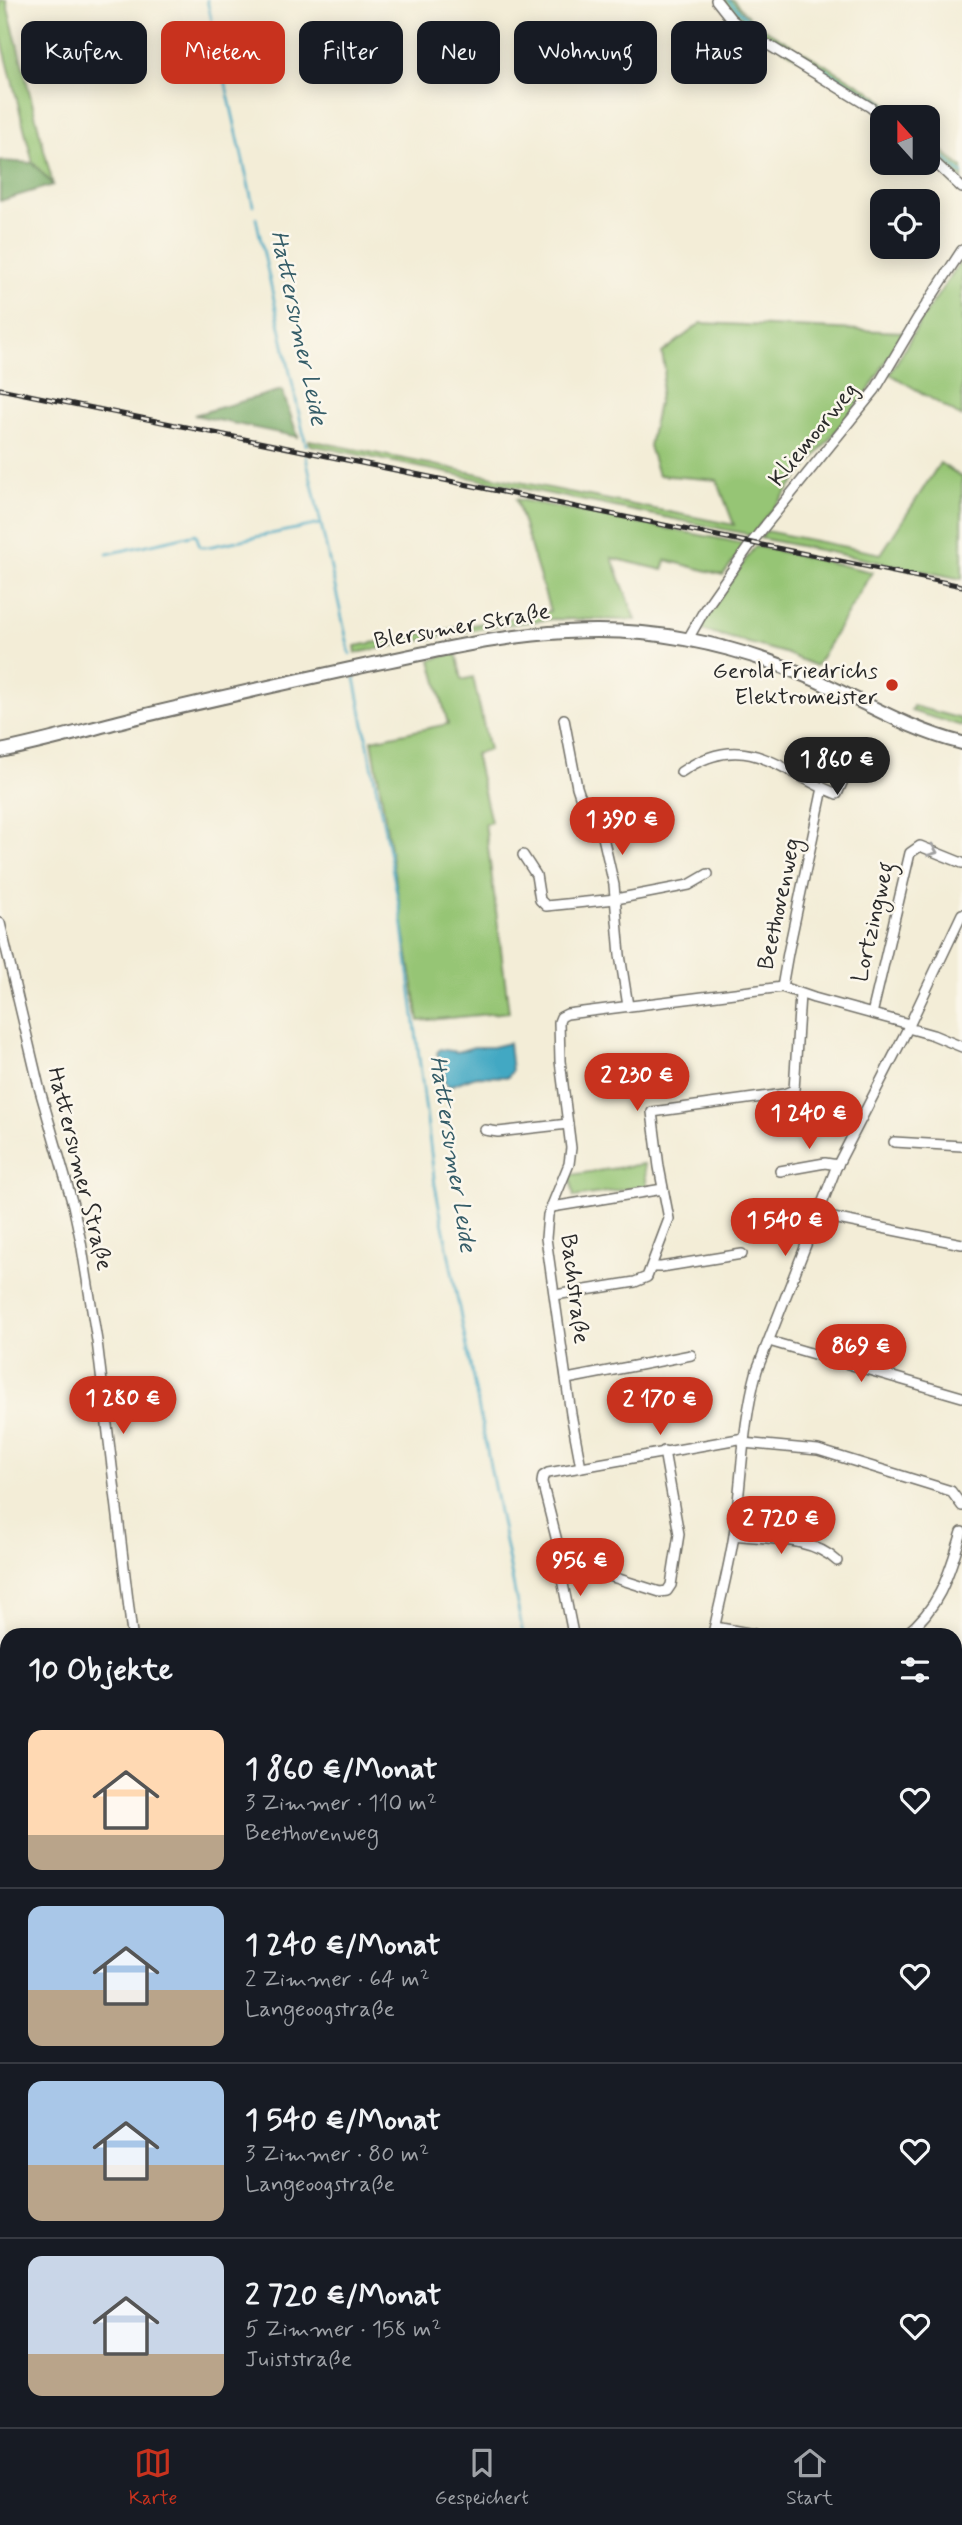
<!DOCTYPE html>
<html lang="de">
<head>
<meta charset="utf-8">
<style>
  body { margin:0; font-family:Mynerve,sans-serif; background:#242831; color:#f1f3f6; height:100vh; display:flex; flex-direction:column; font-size:26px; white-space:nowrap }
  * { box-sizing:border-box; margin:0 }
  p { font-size:23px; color:#9ea1a6 }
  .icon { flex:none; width:38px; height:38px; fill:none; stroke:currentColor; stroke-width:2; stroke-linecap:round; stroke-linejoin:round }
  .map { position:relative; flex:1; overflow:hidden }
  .sheet { position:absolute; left:0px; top:1628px; width:962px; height:800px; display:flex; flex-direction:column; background:#171b24; border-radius:21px 21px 0 0; box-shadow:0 4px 18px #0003 }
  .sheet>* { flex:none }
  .top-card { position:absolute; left:21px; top:21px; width:920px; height:63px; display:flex; gap:14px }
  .needle { width:46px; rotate:339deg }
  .fabs { position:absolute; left:870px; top:105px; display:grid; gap:14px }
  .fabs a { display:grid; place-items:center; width:70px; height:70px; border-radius:14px; background:#171b24; box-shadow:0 4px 18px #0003; font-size:35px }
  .price { position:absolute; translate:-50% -60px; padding:0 16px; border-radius:24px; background:#c8321e; color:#fff; font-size:23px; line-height:46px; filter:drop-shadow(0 2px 4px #0008) }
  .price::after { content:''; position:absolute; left:50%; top:42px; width:21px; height:16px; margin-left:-10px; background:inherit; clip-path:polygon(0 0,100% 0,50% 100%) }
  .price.current { background:#222; color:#fff }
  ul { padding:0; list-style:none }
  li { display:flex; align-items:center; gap:21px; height:175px; padding:0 28px }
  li+li { border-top:2px solid #363941 }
  li span { display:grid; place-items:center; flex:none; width:196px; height:140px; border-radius:14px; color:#555 }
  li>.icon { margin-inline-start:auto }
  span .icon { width:84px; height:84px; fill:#fffc; stroke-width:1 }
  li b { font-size:30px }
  h2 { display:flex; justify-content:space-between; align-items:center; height:84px; padding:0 28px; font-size:30px }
  .pill { padding:0 24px; border-radius:14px; background:#171b24; box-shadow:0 4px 18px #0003; font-size:24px; line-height:63px }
  .pill.current { background:#c8321e; color:#fff }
  .tabs { display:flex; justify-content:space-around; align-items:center; height:98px; border-top:2px solid #363941; background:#171b24; font-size:19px; color:#9ea1a6 }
  .tabs a { display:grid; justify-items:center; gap:4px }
  .tabs .current { color:#c8321e }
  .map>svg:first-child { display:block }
  .green { fill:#96c574; stroke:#607850; stroke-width:2 }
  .forest { fill:#78aa66; stroke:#526a48; stroke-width:2 }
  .water { fill:#43a8c3; stroke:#376a77; stroke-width:2 }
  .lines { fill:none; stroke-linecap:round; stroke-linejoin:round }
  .stream { stroke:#43a8c3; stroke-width:2.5 }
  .street-casing { stroke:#716f67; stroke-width:12 }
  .secondary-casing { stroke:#716f67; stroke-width:16 }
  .street { stroke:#fff; stroke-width:9 }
  .secondary { stroke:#fff; stroke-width:12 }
  .rail-casing { stroke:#2b2b2b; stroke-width:5 }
  .rail { stroke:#fbf7ec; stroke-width:2.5; stroke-dasharray:8; stroke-linecap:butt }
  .oneway { stroke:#a0a0a0 }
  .poi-dot { fill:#c8321e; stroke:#fbf7ec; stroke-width:2.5 }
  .labels { text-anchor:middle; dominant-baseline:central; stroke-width:5; stroke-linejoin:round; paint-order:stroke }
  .street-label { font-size:23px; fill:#2b2b2b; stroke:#fbf7ec }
  .poi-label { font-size:23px; fill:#2b2b2b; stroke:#fbf7ec; text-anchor:end }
  .water-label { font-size:24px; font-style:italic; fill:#355d68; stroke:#fbf7ec }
</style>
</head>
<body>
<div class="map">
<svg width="962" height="2427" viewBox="0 0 962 2427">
  <rect width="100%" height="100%" fill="#fbf7ec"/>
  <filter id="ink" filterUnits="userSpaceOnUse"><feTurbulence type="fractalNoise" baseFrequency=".0143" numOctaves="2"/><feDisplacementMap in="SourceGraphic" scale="14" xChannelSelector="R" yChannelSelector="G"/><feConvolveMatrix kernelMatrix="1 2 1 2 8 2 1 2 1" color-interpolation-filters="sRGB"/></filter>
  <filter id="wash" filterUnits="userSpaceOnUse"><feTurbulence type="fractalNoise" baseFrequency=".00686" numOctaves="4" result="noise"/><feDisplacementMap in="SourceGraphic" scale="28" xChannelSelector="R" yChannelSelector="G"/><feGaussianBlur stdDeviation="1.57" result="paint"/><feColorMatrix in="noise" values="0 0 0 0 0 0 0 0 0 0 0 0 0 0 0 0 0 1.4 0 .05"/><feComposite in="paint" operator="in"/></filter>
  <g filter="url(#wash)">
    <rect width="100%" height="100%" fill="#f3edd7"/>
    <g class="green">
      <polygon points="0,0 6,0 53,185 33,163 0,32"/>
      <polygon points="721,0 733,0 754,23 870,91 904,117 892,117 876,105 749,28 734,16"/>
      <polygon points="928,138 962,168 962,180 928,149"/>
      <polygon points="962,259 962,417 890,374 920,322"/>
      <polygon points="701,323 903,332 869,390 752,535 310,445 309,440 734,525 717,480 658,475 649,446 665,370 662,353"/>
      <polygon points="940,463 962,477 962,579 760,538 766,531 881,554"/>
      <polygon points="516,499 746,544 723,575 666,560 663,570 612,558 636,620 553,619 489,627 356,653 355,646 550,611"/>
      <polygon points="755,546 872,572 816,666 785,653 698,629"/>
      <polygon points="456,652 462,680 473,677 489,750 475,754 491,822 485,824 509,1012 419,1021 372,740 448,724 431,660"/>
      <polygon points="913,706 962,719 962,726 911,711"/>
      <polygon points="644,1164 647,1186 574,1197 570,1175"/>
      <polygon points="7,1691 7,1993 0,1919 0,1692"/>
      <polygon points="7,2397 7,2420 209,2420 211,2427 0,2427 0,2410"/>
    </g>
    <g class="forest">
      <polygon points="0,161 33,163 53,185 0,201"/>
      <polygon points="282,390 298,437 194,415"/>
      <polygon points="413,2420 545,2420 545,2427 414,2427"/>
    </g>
    <polygon class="water" points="509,1043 512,1071 508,1077 476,1076 449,1086 444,1082 445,1073 437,1053 440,1049 457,1052 474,1047 492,1047"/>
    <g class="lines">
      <g class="stream">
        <polyline points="207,0 253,205"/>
        <polyline points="728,0 754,26"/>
        <polyline points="768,36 879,101 898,117"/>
        <polyline points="928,143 962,174"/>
        <polyline points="256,218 306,445"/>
        <polyline points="306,457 350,654"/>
        <polyline points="107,554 196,534 200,547 207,547 320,524"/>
        <polyline points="355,678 402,920 435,1185 523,1634"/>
        <polyline points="0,2049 7,2050"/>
        <polyline points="0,2384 7,2370"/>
      </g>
    </g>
  </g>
  <g filter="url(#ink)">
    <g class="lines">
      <g class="street-casing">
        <g id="street">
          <polyline points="716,0 731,19 747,32 870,107 883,117"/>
          <polyline points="928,156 962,188"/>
          <polyline points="688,639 705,609 752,542 875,390 917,319 962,250"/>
          <polyline points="564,719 577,787 580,796 597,816 600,824 614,885 620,955 628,1006"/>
          <path d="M681 772C739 733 769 761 823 788L788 953 782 987"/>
          <polyline points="823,788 837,794 851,763"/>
          <polyline points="523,855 536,875 540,900 546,906 616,899 689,885 708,874"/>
          <polyline points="0,923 39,1087 73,1205 81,1242 97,1341 132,1634"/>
          <polyline points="872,1014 910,853 920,846 962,863"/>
          <polyline points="908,1028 933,1035 962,1047"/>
          <polyline points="485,1130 498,1132 568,1124"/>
          <polyline points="894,1142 962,1146"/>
          <polyline points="780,1171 825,1163 838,1165"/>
          <polyline points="552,1207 663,1189"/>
          <polyline points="818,1215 962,1244"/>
          <polyline points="652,1267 661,1267 742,1254"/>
          <polyline points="555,1295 635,1282 647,1277 669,1219 659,1167 652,1112 784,1094 794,1090 800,994"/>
          <polyline points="769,1341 962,1397"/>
          <polyline points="567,1379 691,1355"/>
          <polyline points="743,1443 818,1450 951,1491 962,1506"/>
          <polyline points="581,1467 571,1414 546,1238 548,1215 569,1164 571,1148 560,1061 559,1022 561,1017 567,1014 782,987 814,998 909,1024"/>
          <path d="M734 1535C767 1539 812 1537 837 1561"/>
          <polyline points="562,1561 660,1592 667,1591 671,1585 679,1534 664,1451"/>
          <polyline points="715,1627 754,1634"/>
          <polyline points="573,1634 560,1569 562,1561 542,1482 543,1476 548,1473 744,1438"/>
          <path d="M713 1634C720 1601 729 1568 734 1535 742 1480 742 1424 757 1370L836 1168 908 1028 962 914"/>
          <path d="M906 1634C941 1606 949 1573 962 1532"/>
          <polyline points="956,1672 962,1666"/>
          <polyline points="0,1685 7,1684"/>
          <polyline points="0,2038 7,2030"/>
          <polyline points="365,2420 367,2427"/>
          <polyline points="711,2420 714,2427"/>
          <polyline points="310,2427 340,2420"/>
        </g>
      </g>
      <g class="secondary-casing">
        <path id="secondary" d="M0 751C45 742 89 729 134 718 216 698 299 680 382 662 484 640 580 619 685 639 728 647 771 660 811 678 861 700 909 730 962 743"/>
      </g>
      <use href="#street" class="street"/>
      <use href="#secondary" class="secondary"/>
      <g class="rail-casing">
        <polyline id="rail" points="0,389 962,586"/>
      </g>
      <use href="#rail" class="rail"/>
    </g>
    <defs><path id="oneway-chevron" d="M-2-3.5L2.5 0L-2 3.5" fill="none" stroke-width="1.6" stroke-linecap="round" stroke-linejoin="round" transform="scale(1.75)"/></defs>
    <use class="oneway" href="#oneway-chevron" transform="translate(933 851) rotate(21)"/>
  </g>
  <circle class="poi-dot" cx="892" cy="685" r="7"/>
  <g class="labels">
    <g class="street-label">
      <text transform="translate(814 435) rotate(-51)">Kliemoorweg</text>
      <text transform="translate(462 627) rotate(-10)">Blersumer Straße</text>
      <text transform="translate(780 904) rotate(-78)">Beethovenweg</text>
      <text transform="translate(874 922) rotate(-77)">Lortzingweg</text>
      <text transform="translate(79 1169) rotate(76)">Hattersumer Straße</text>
      <text transform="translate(574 1289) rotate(83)">Bachstraße</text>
    </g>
    <g class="poi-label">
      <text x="878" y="672">Gerold Friedrichs<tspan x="878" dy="26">Elektromeister</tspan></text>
    </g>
    <g class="water-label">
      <text transform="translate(298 328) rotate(78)">Hattersumer Leide</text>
      <text transform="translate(452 1154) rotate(81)">Hattersumer Leide</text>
    </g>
  </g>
</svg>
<div class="fabs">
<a><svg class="needle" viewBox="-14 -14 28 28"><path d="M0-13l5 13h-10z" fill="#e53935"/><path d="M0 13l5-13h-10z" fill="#9ea1a6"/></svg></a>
<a><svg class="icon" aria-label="locate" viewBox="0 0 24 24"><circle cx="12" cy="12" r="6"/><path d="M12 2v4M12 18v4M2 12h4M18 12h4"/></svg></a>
</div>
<b class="price current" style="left:837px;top:797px">1 860 €</b>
<b class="price" style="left:622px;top:857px">1 390 €</b>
<b class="price" style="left:637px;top:1113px">2 230 €</b>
<b class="price" style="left:809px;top:1151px">1 240 €</b>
<b class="price" style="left:785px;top:1258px">1 540 €</b>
<b class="price" style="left:861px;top:1384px">869 €</b>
<b class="price" style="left:123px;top:1436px">1 280 €</b>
<b class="price" style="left:660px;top:1437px">2 170 €</b>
<b class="price" style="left:781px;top:1556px">2 720 €</b>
<b class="price" style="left:580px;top:1598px">956 €</b>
<div class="top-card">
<a class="pill">Kaufen</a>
<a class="pill current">Mieten</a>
<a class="pill">Filter</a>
<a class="pill">Neu</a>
<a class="pill">Wohnung</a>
<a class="pill">Haus</a>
</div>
<section class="sheet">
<h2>10 Objekte<svg class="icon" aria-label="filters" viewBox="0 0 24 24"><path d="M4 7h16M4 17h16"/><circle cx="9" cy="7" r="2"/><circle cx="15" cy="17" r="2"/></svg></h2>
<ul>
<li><span style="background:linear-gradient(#ffd9b3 75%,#b9a48a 0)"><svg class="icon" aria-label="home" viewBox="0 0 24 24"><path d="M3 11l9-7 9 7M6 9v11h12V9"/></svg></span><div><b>1 860 €/Monat</b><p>3 Zimmer · 110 m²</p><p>Beethovenweg</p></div><svg class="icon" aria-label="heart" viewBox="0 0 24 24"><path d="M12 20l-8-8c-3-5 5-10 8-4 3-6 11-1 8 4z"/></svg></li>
<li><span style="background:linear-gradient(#a9c7e8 60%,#b9a48a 0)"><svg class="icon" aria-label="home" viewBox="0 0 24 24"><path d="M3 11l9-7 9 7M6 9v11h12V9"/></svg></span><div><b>1 240 €/Monat</b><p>2 Zimmer · 64 m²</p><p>Langeoogstraße</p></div><svg class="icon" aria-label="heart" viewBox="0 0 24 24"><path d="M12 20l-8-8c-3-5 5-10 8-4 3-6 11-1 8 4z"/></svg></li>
<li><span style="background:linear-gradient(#a9c7e8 60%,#b9a48a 0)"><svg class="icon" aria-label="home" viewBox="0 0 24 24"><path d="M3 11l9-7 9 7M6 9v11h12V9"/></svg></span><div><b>1 540 €/Monat</b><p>3 Zimmer · 80 m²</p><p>Langeoogstraße</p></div><svg class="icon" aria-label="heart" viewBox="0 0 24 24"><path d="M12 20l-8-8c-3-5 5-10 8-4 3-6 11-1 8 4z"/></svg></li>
<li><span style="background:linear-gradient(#c9d6e8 70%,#b9a48a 0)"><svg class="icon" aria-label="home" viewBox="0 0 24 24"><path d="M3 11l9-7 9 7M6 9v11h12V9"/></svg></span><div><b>2 720 €/Monat</b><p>5 Zimmer · 158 m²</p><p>Juiststraße</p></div><svg class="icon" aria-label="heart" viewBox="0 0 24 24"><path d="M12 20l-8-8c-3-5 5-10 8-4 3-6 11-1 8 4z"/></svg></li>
</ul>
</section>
</div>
<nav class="tabs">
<a class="current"><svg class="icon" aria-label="map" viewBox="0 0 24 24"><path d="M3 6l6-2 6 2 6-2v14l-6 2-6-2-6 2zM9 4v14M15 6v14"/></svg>Karte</a>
<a><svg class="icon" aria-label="saved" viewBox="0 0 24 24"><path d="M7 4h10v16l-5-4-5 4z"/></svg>Gespeichert</a>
<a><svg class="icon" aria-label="home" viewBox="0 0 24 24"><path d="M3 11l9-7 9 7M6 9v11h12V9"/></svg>Start</a>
</nav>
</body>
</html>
